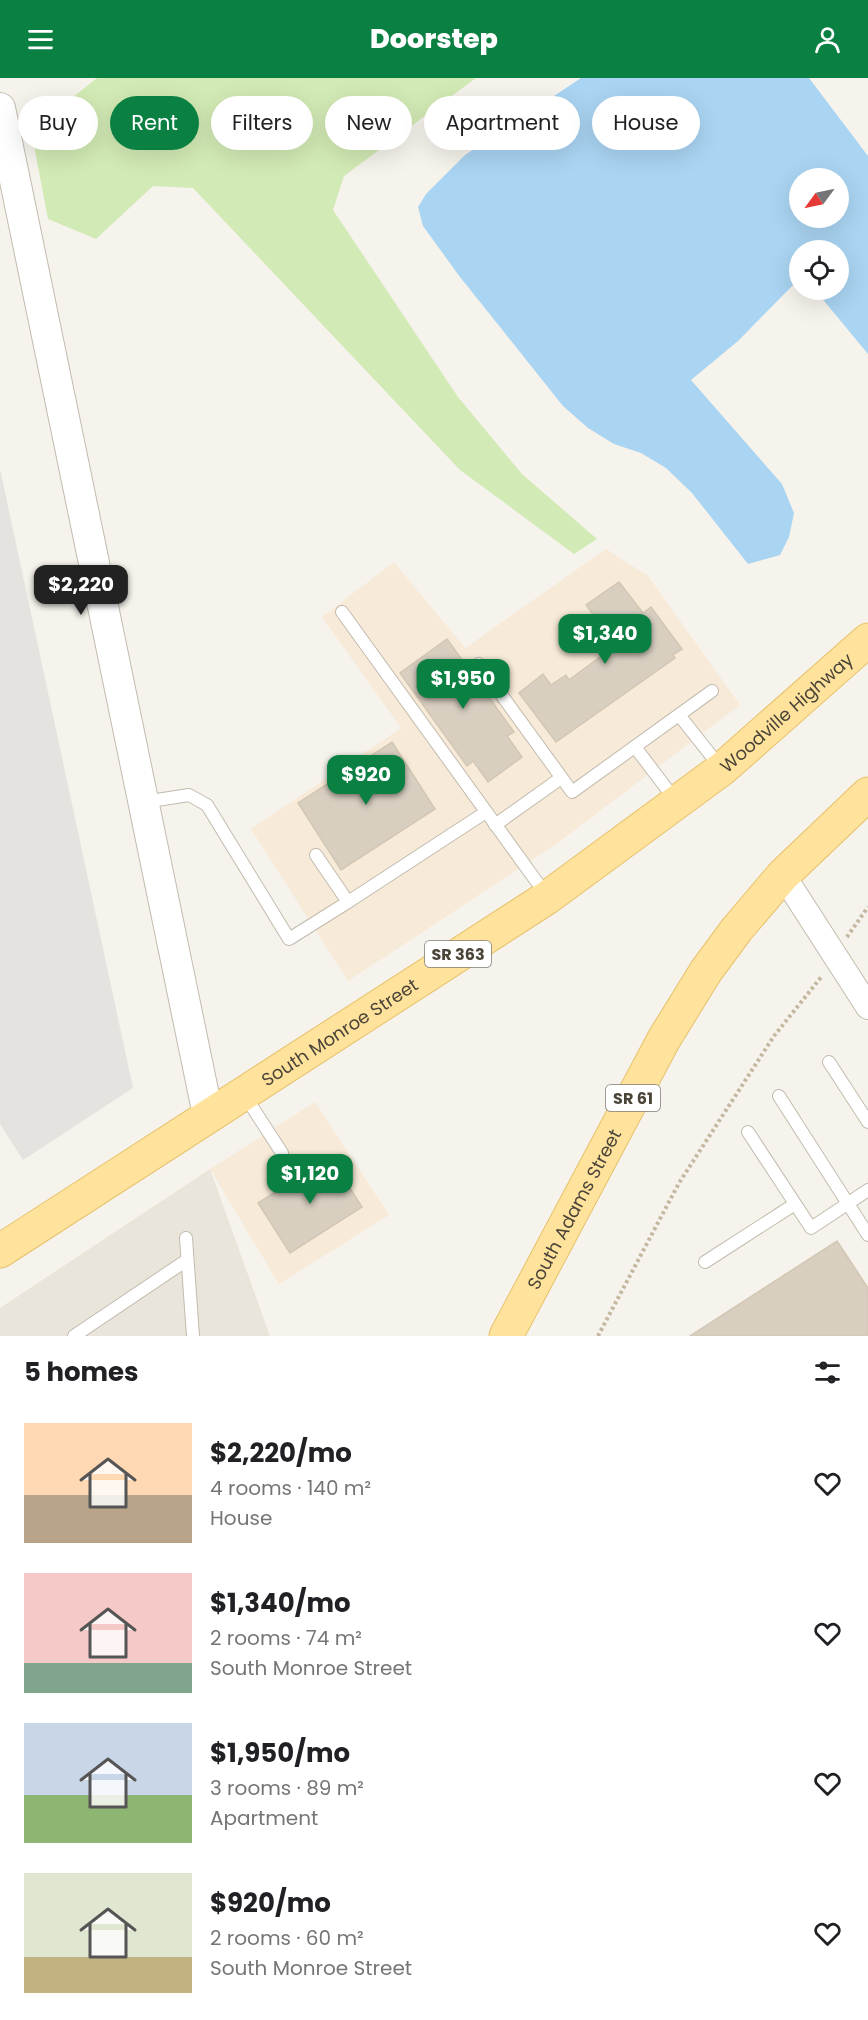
<!DOCTYPE html>
<html lang="en">
<head>
<meta charset="utf-8">
<style>
  body { margin:0; font-family:Poppins,sans-serif; background:#f2f2f2; color:#202124; height:100vh; display:flex; flex-direction:column; font-size:22px; white-space:nowrap }
  * { box-sizing:border-box; margin:0 }
  p { font-size:20px; color:#757577 }
  .icon { flex:none; width:33px; height:33px; fill:none; stroke:currentColor; stroke-width:2; stroke-linecap:round; stroke-linejoin:round }
  .map { position:relative; height:1258px; overflow:hidden }
  .sheet { display:flex; flex-direction:column; background:#fff; flex:1 }
  .sheet>* { flex:none }
  .guide { position:absolute; left:18px; top:18px; width:832px; height:54px; display:flex; gap:12px }
  .needle { width:39px; rotate:237deg }
  .controls { position:absolute; left:789px; top:90px; display:grid; gap:12px }
  .controls a { display:grid; place-items:center; width:60px; height:60px; border-radius:50%; background:#fff; box-shadow:0 6px 24px #0002; font-size:30px }
  .price { position:absolute; translate:-50% -51px; padding:0 14px; border-radius:12px; background:#0b8043; color:#fff; font-size:20px; line-height:39px; filter:drop-shadow(0 2px 3px #0008) }
  .price::after { content:''; position:absolute; left:50%; top:36px; width:18px; height:14px; margin-left:-9px; background:inherit; clip-path:polygon(0 0,100% 0,50% 100%) }
  .price.active { background:#222; color:#fff }
  ul { padding:0; list-style:none }
  li { display:flex; align-items:center; gap:18px; height:150px; padding:0 24px }
  li span { display:grid; place-items:center; flex:none; width:168px; height:120px; border-radius:0px; color:#555 }
  li>.icon { margin-inline-start:auto }
  span .icon { width:72px; height:72px; fill:#fffc; stroke-width:1 }
  li b { font-size:26px }
  h2 { display:flex; justify-content:space-between; align-items:center; height:72px; padding:0 24px; font-size:26px }
  .pill { padding:0 21px; border-radius:27px; background:#fff; box-shadow:0 6px 24px #0002; font-size:21px; line-height:54px }
  .pill.active { background:#0b8043; color:#fff }
  header { display:flex; justify-content:space-between; align-items:center; height:78px; padding:0 24px; background:#0b8043; color:#fff; font-size:27px; font-weight:800 }
  .map>svg:first-child { display:block }
  .residential { fill:#eae5da }
  .commercial { fill:#f7ead8 }
  .green { fill:#d2eab5 }
  .parking { fill:#e5e3e0 }
  .water { fill:#a9d4f2; fill-rule:evenodd }
  .building { fill:#d8cfc1; stroke:#d3c7b4; stroke-width:1.5 }
  .lines { fill:none; stroke-linecap:round; stroke-linejoin:round }
  .service-casing { stroke:#c2bbae; stroke-width:14 }
  .minor-casing { stroke:#c2bbae; stroke-width:26 }
  .tertiary-casing { stroke:#c2bbae; stroke-width:32 }
  .primary-casing { stroke:#e6c16a; stroke-width:35 }
  .path { stroke:#c4b79f; stroke-width:4; stroke-dasharray:3 3; stroke-linecap:butt }
  .service { stroke:#fff; stroke-width:12 }
  .minor { stroke:#fff; stroke-width:24 }
  .tertiary { stroke:#fff; stroke-width:30 }
  .primary { stroke:#ffe39c; stroke-width:33 }
  .labels { text-anchor:middle; dominant-baseline:central; stroke-width:6; stroke-linejoin:round; paint-order:stroke }
  .shield { fill:#fff; stroke:#817c74; stroke-width:1.5 }
  .shield-label { font-size:16px; font-weight:bold; fill:#4b4439 }
  .street-label { font-size:18px; fill:#4b4439; stroke:#fff }
</style>
</head>
<body>
<header><svg class="icon" aria-label="menu" viewBox="0 0 24 24"><path d="M4 6h16M4 12h16M4 18h16"/></svg>Doorstep<svg class="icon" aria-label="person" viewBox="0 0 24 24"><circle cx="12" cy="8" r="4"/><path d="M4 21q1-7 8-7t8 7"/></svg></header>
<div class="map">
<svg width="868" height="1258" viewBox="0 0 868 1258">
  <rect width="100%" height="100%" fill="#f6f3ec"/>
  <polygon class="residential" points="210,1091 270,1258 0,1258 0,1230"/>
  <g class="commercial">
    <polygon points="606,471 648,498 740,627 555,767 348,903 251,751 401,650 322,539 394,484 465,570"/>
    <polygon points="315,1024 389,1137 279,1206 210,1091"/>
  </g>
  <polygon class="green" points="97,0 476,0 344,98 333,132 458,319 522,396 597,461 574,476 460,392 193,110 153,108 96,161 48,141 31,52"/>
  <polygon class="parking" points="0,391 133,1010 23,1082 0,1046"/>
  <path class="water" d="M581 0H809L868 78V276L815 212H838V172H800L799 201 738 263 691 302 782 406 794 435 789 459 780 477 748 486 692 415 666 390 641 375 614 366 588 350 563 328 460 199 423 148 418 129 426 116 465 77ZM800 100H838V140H800Z"/>
  <g class="building">
    <polygon points="619,504 643,535 651,529 682,571 673,577 675,580 556,664 519,615 543,596 551,607 566,597 569,602 616,567 586,527"/>
    <polygon points="447,561 514,654 507,658 522,679 488,704 473,683 467,688 400,595"/>
    <polygon points="392,664 435,731 341,792 298,725"/>
    <polygon points="330,1079 362,1129 290,1175 258,1125"/>
    <polygon points="837,1163 868,1210 868,1258 690,1258"/>
  </g>
  <g class="lines">
    <g class="service-casing">
      <g id="service">
        <polyline points="342,534 547,818"/>
        <polyline points="479,586 572,714 712,613"/>
        <polyline points="679,637 721,690"/>
        <polyline points="635,669 676,723"/>
        <polyline points="144,724 189,717 207,727 289,861 348,824"/>
        <polyline points="495,747 561,700"/>
        <polyline points="316,777 348,824 486,734"/>
        <polyline points="829,984 868,1044"/>
        <polyline points="245,1018 282,1075"/>
        <polyline points="779,1018 868,1157"/>
        <polyline points="748,1054 811,1150 868,1112"/>
        <polyline points="186,1160 193,1258"/>
        <polyline points="705,1184 795,1126"/>
        <polyline points="74,1258 187,1182"/>
      </g>
    </g>
    <g class="minor-casing">
      <polyline id="minor" points="783,797 868,929"/>
    </g>
    <g class="tertiary-casing">
      <polyline id="tertiary" points="0,30 208,1037"/>
    </g>
    <g class="primary-casing">
      <g id="primary">
        <path id="s1" d="M0 1173 548 819 722 691 868 562"/>
        <path id="s2" d="M506 1258 664 961 706 893 737 851 783 797 868 716"/>
      </g>
    </g>
    <g class="path">
      <polyline points="847,859 868,829"/>
      <polyline points="598,1258 679,1105 774,958 822,898"/>
    </g>
    <use href="#service" class="service"/>
    <use href="#minor" class="minor"/>
    <use href="#tertiary" class="tertiary"/>
    <use href="#primary" class="primary"/>
  </g>
  <g class="labels">
    <g class="shield">
      <rect x="425" y="863" width="66" height="26" rx="4.5"/>
      <rect x="606" y="1007" width="54" height="26" rx="4.5"/>
    </g>
    <g class="shield-label">
      <text x="458" y="876">SR 363</text>
      <text x="633" y="1020">SR 61</text>
    </g>
    <g class="street-label">
      <text stroke="none"><textPath href="#s1" startOffset="954">Woodville Highway</textPath></text>
      <text stroke="none"><textPath href="#s1" startOffset="404">South Monroe Street</textPath></text>
      <text stroke="none"><textPath href="#s2" startOffset="144">South Adams Street</textPath></text>
    </g>
  </g>
</svg>
<div class="controls">
<a><svg class="needle" viewBox="-14 -14 28 28"><path d="M0-13l5 13h-10z" fill="#e53935"/><path d="M0 13l5-13h-10z" fill="#757577"/></svg></a>
<a><svg class="icon" aria-label="locate" viewBox="0 0 24 24"><circle cx="12" cy="12" r="6"/><path d="M12 2v4M12 18v4M2 12h4M18 12h4"/></svg></a>
</div>
<b class="price active" style="left:81px;top:538px">$2,220</b>
<b class="price" style="left:605px;top:587px">$1,340</b>
<b class="price" style="left:463px;top:632px">$1,950</b>
<b class="price" style="left:366px;top:728px">$920</b>
<b class="price" style="left:310px;top:1127px">$1,120</b>
<div class="guide">
<a class="pill">Buy</a>
<a class="pill active">Rent</a>
<a class="pill">Filters</a>
<a class="pill">New</a>
<a class="pill">Apartment</a>
<a class="pill">House</a>
</div>
</div>
<section class="sheet">
<h2>5 homes<svg class="icon" aria-label="filters" viewBox="0 0 24 24"><path d="M4 7h16M4 17h16"/><circle cx="9" cy="7" r="2"/><circle cx="15" cy="17" r="2"/></svg></h2>
<ul>
<li><span style="background:linear-gradient(#ffd9b3 60%,#b9a48a 0)"><svg class="icon" aria-label="home" viewBox="0 0 24 24"><path d="M3 11l9-7 9 7M6 9v11h12V9"/></svg></span><div><b>$2,220/mo</b><p>4 rooms · 140 m²</p><p>House</p></div><svg class="icon" aria-label="heart" viewBox="0 0 24 24"><path d="M12 20l-8-8c-3-5 5-10 8-4 3-6 11-1 8 4z"/></svg></li>
<li><span style="background:linear-gradient(#f6c9c9 75%,#7fa58c 0)"><svg class="icon" aria-label="home" viewBox="0 0 24 24"><path d="M3 11l9-7 9 7M6 9v11h12V9"/></svg></span><div><b>$1,340/mo</b><p>2 rooms · 74 m²</p><p>South Monroe Street</p></div><svg class="icon" aria-label="heart" viewBox="0 0 24 24"><path d="M12 20l-8-8c-3-5 5-10 8-4 3-6 11-1 8 4z"/></svg></li>
<li><span style="background:linear-gradient(#c9d6e8 60%,#8fb573 0)"><svg class="icon" aria-label="home" viewBox="0 0 24 24"><path d="M3 11l9-7 9 7M6 9v11h12V9"/></svg></span><div><b>$1,950/mo</b><p>3 rooms · 89 m²</p><p>Apartment</p></div><svg class="icon" aria-label="heart" viewBox="0 0 24 24"><path d="M12 20l-8-8c-3-5 5-10 8-4 3-6 11-1 8 4z"/></svg></li>
<li><span style="background:linear-gradient(#dfe7d0 70%,#c2b280 0)"><svg class="icon" aria-label="home" viewBox="0 0 24 24"><path d="M3 11l9-7 9 7M6 9v11h12V9"/></svg></span><div><b>$920/mo</b><p>2 rooms · 60 m²</p><p>South Monroe Street</p></div><svg class="icon" aria-label="heart" viewBox="0 0 24 24"><path d="M12 20l-8-8c-3-5 5-10 8-4 3-6 11-1 8 4z"/></svg></li>
</ul>
</section>
</body>
</html>
